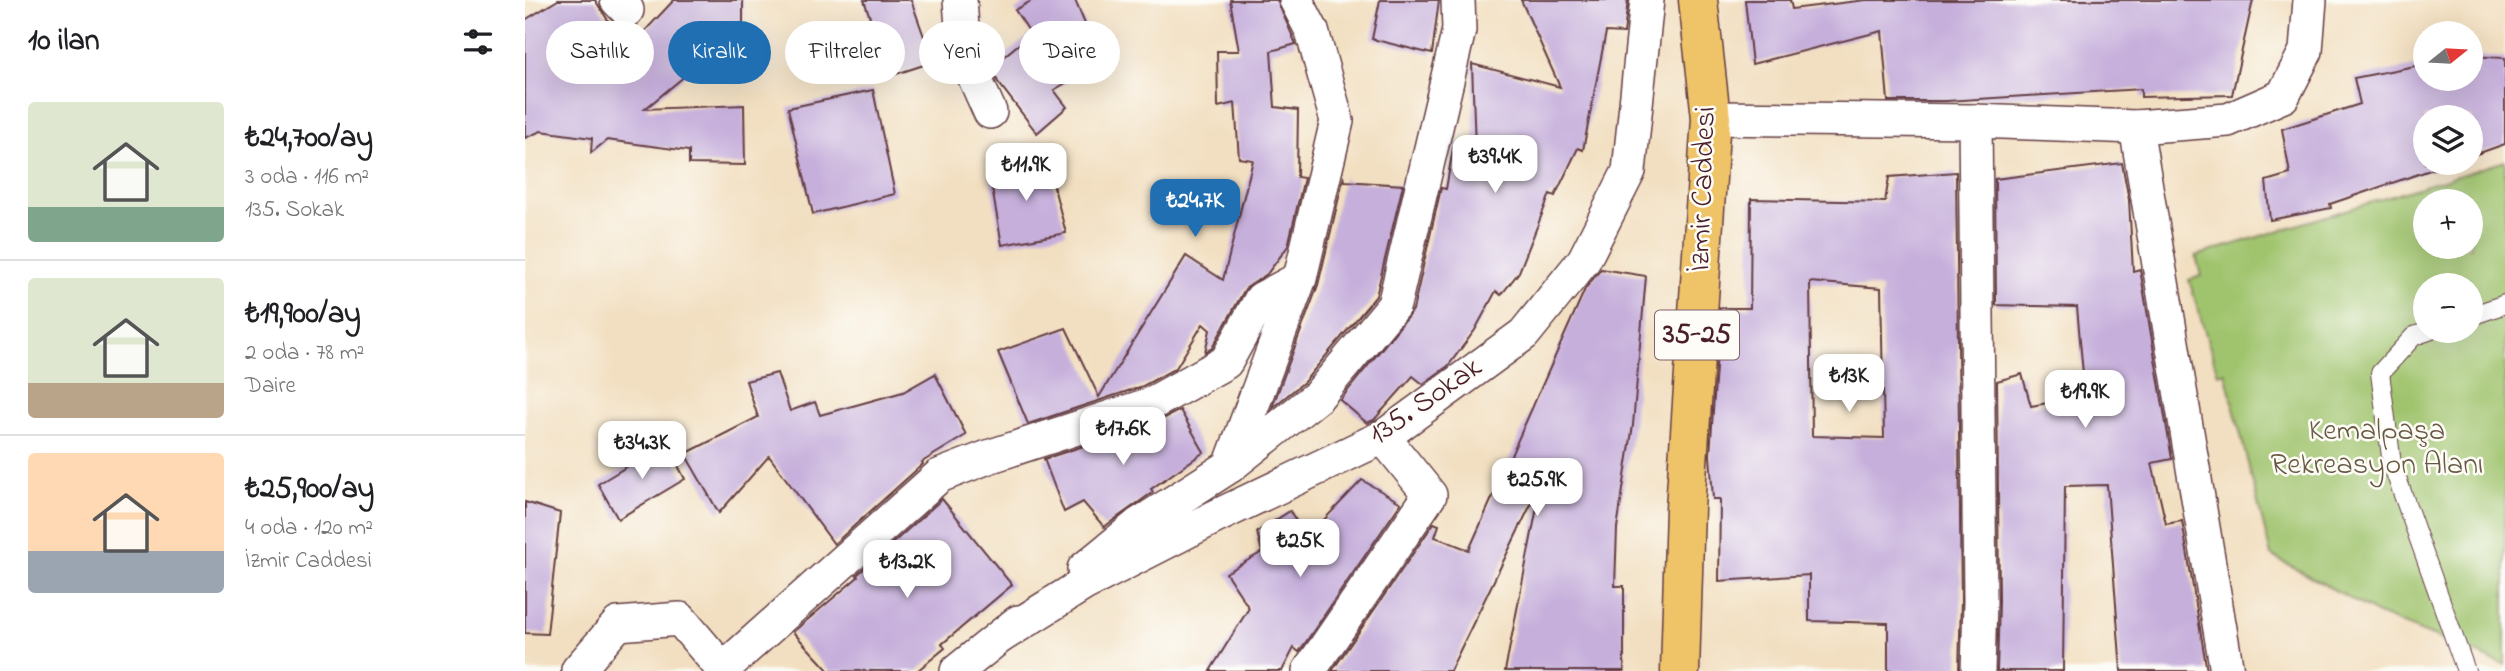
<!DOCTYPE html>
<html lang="tr">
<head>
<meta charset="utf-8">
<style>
  body { margin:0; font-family:"Indie Flower",sans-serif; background:#f6f6f6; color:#202124; height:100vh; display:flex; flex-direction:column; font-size:26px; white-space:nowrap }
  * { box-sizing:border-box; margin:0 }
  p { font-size:23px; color:#757577 }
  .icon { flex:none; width:38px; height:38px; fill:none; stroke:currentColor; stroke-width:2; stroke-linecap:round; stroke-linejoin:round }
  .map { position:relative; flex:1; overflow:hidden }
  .side { display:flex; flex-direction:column; background:#fff; width:525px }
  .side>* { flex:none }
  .guide { position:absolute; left:21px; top:21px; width:665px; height:63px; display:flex; gap:14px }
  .needle { width:46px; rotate:72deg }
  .tools { position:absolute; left:1888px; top:21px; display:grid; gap:14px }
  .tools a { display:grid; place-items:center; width:70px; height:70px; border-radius:50%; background:#fff; box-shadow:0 7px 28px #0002; font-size:35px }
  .price { position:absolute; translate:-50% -60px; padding:0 16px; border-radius:14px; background:#fff; color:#222; font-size:23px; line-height:46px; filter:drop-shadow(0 2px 4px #0008) }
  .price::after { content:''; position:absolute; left:50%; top:42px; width:21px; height:16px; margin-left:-10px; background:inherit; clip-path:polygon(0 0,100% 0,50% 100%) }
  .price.selected { background:#1f6fb2; color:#fff }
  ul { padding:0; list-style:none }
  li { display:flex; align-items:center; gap:21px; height:175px; padding:0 28px }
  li+li { border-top:2px solid #e0e0e0 }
  li span { display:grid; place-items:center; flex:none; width:196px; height:140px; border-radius:7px; color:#555 }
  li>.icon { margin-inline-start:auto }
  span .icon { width:84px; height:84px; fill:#fffc; stroke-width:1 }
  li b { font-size:30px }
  h2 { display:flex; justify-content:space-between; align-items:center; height:84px; padding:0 28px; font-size:30px }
  .tag { padding:0 24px; border-radius:32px; background:#fff; box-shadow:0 7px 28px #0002; font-size:24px; line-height:63px }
  .tag.selected { background:#1f6fb2; color:#fff }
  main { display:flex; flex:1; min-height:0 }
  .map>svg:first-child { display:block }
  .green { fill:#a0c46e; stroke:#75724c; stroke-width:2; fill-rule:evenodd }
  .building { fill:#c6afdb; fill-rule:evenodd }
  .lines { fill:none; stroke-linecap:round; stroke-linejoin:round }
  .lane-casing { stroke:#633c42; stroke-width:20 }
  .street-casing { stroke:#633c42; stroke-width:36 }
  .primary-casing { stroke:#633c42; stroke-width:41 }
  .lane { stroke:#fff; stroke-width:18 }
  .street { stroke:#fff; stroke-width:33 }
  .primary { stroke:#efc469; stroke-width:38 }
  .labels { text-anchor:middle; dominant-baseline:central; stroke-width:5; stroke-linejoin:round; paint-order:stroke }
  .shield { fill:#fdfcf7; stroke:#806168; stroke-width:2 }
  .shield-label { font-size:28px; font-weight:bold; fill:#4a1f2b }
  .street-label { font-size:30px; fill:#4a1f2b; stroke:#fdfcf7 }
  .park-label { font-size:30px; fill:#685942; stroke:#fdfcf7 }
</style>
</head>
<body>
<main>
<section class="side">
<h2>10 ilan<svg class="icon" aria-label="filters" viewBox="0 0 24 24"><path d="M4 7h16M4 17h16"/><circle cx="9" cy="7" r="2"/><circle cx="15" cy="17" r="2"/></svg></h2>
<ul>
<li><span style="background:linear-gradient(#dfe7d0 75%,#7fa58c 0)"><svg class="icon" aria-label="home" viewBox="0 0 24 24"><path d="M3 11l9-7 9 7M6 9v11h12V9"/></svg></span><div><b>₺24,700/ay</b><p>3 oda · 116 m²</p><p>135. Sokak</p></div></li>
<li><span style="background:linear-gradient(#dfe7d0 75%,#b9a48a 0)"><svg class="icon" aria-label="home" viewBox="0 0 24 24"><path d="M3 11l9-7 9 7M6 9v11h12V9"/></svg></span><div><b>₺19,900/ay</b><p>2 oda · 78 m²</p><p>Daire</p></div></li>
<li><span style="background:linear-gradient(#ffd9b3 70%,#9aa5b1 0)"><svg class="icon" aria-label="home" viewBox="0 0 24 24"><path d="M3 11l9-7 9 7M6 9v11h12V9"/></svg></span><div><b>₺25,900/ay</b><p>4 oda · 120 m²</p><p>İzmir Caddesi</p></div></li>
</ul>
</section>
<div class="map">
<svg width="1980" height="671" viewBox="0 0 1980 671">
  <rect width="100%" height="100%" fill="#fdfcf7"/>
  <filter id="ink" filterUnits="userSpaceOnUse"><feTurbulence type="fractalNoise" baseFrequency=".0143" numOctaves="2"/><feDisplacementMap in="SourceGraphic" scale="14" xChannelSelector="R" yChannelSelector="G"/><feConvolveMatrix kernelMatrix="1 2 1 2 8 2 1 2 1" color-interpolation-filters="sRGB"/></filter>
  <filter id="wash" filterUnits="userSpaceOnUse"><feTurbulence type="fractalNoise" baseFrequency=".00686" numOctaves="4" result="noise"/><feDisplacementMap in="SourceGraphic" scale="28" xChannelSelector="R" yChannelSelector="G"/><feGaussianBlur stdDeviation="1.57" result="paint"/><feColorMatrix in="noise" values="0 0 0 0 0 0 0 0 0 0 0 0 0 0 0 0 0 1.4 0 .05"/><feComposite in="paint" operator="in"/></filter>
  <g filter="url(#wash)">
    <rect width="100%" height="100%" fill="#f2dfc1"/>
    <path class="green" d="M1980 161V665L1853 614 1746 555 1700 372 1693 374 1664 280 1676 276 1671 256ZM1900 201H1946V247H1900ZM1900 285H1946V331H1900Z"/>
    <g id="blocks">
      <g class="building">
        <polygon points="33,0 70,0 102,50 149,0 218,0 218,28 120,109 219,105 220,165 164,164 164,151 82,140 66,153 67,138 16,131 0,138 0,20"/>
        <polygon points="339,0 386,0 408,62 365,76"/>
        <polygon points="508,0 550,0 576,62 529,90 542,107 512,133 473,82 466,67 506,34 490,10"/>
        <polygon points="705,0 752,0 771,44 746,51 750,107 773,110 772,177 779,178 763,246 742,274 720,289 687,348 680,352 685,330 678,324 651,368 618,386 503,424 473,352 541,328 574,397 661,256 698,280 728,160 714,158 710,103 693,107 692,51 714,51"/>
        <polygon points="855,0 914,0 907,54 847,39"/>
        <polygon points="996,0 1103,0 1099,33 1081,32 1058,150 1053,148 1030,196 1025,194 994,272 976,295 971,291 950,330 923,366 898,384 888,376 849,420 842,423 815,400 888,310 916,188 921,189 929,143 950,148 947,64 1035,87"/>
        <polygon points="1220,0 1265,0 1267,9 1341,0 1728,0 1707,95 1616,97 1616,89 1421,101 1363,101 1357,31 1227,64"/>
        <polygon points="1946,56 1980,58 1980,144 1946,156 1946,117 1900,117 1900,163 1926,163 1805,204 1806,208 1745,220 1741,181 1765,174 1757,129 1835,104 1829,78 1900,64 1900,79 1946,79"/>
        <polygon points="348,90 370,194 288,214 263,108"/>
        <polygon points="522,161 541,233 477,245 464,171"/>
        <polygon points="1597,163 1604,200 1608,271 1615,269 1647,459 1627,463 1641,524 1657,521 1682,671 1596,671 1582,485 1540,486 1538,671 1472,671 1474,601 1472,381 1497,374 1506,406 1560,396 1552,307 1471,305 1470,179"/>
        <path d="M1431 172 1436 601 1434 671H1363V623L1284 621V575L1194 581 1195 499H1188L1185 455 1195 308H1225L1226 199 1360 202 1364 177ZM1285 282 1356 288 1359 438 1287 436Z"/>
        <polygon points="819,176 820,181 878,185 851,296 779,382 747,408 793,285"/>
        <polygon points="1076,269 1121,276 1108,425 1092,528 1090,586 1099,586 1099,671 980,671 1013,502 1008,500 925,671 807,671 909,523 914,525 910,537 944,550 1060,289"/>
        <polygon points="252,373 265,411 290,402 295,415 378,392 410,374 441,435 397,462 398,464 309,544 244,456 194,513 160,454 233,417 221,381"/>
        <polygon points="655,410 679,452 626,489 628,492 579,527 558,502 539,512 519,459 632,422"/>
        <polygon points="141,443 160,479 93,519 73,484"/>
        <polygon points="837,480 876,503 774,652 769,648 757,671 685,671 724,608 701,573 737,552 732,532 765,511 781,537 791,523 794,525"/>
        <polygon points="417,499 487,585 417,644 420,648 392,671 304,671 268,632 333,577 332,575"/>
        <polygon points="0,502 35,513 22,634 0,633"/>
      </g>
    </g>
  </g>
  <g filter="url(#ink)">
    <use href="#blocks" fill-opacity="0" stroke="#633c42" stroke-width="2"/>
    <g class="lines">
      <g class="lane-casing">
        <g id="lane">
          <polyline points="1946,316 1980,304"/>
          <polyline points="1904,331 1889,336 1855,373 1867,464 1941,671"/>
        </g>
      </g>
      <g class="street-casing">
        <g id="street">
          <polyline points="92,0 102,10"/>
          <polyline points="435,0 439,54 465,112"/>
          <polyline points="1186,118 1450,121 1611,127 1702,671"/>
          <polyline points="1450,121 1455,601 1453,671"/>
          <polyline points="1611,127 1703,120 1758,96 1781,51 1785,0"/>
          <polyline points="705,466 775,278 812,121 787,31 771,0"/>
          <polyline points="559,569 613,525 705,466 793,396 869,305 934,30 933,0"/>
          <polyline points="476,636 559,584 690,517 858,437 999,334 1059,260 1104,171 1122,0"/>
          <polyline points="198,669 414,476 463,457 626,404 701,362 736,299 775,278"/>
          <polyline points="53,670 93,624 155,619 199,671"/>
          <polyline points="432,671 493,622"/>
          <polyline points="784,671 905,495 858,437"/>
        </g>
      </g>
      <g class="primary-casing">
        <polyline id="primary" points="1155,671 1160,508 1186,118 1173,0"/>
      </g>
      <use href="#lane" class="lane"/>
      <use href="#street" class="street"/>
      <use href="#primary" class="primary"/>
    </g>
  </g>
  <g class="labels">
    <rect class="shield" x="1130" y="310.5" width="84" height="49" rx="5"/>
    <g class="shield-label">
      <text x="1172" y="335">35-25</text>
    </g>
    <g class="street-label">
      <text transform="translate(1179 189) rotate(-88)">İzmir Caddesi</text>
      <text transform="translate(901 402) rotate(-35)">135. Sokak</text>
    </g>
    <g class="park-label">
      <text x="1852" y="432">Kemalpaşa<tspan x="1852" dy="34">Rekreasyon Alanı</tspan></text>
    </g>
  </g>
</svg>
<div class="tools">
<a><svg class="needle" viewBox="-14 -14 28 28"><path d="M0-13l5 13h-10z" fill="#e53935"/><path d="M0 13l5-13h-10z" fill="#757577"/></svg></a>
<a><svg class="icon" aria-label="layers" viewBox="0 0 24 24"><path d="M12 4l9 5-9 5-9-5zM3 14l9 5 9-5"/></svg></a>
<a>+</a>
<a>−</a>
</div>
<b class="price" style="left:970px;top:195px">₺39.4K</b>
<b class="price" style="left:501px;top:203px">₺11.9K</b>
<b class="price selected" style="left:670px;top:239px">₺24.7K</b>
<b class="price" style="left:1324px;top:414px">₺13K</b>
<b class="price" style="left:1560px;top:430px">₺19.9K</b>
<b class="price" style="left:598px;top:467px">₺17.6K</b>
<b class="price" style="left:117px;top:481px">₺34.3K</b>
<b class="price" style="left:1012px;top:518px">₺25.9K</b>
<b class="price" style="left:775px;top:579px">₺25K</b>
<b class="price" style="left:382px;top:600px">₺13.2K</b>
<div class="guide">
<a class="tag">Satılık</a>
<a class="tag selected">Kiralık</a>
<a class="tag">Filtreler</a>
<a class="tag">Yeni</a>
<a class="tag">Daire</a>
</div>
</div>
</main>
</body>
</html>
